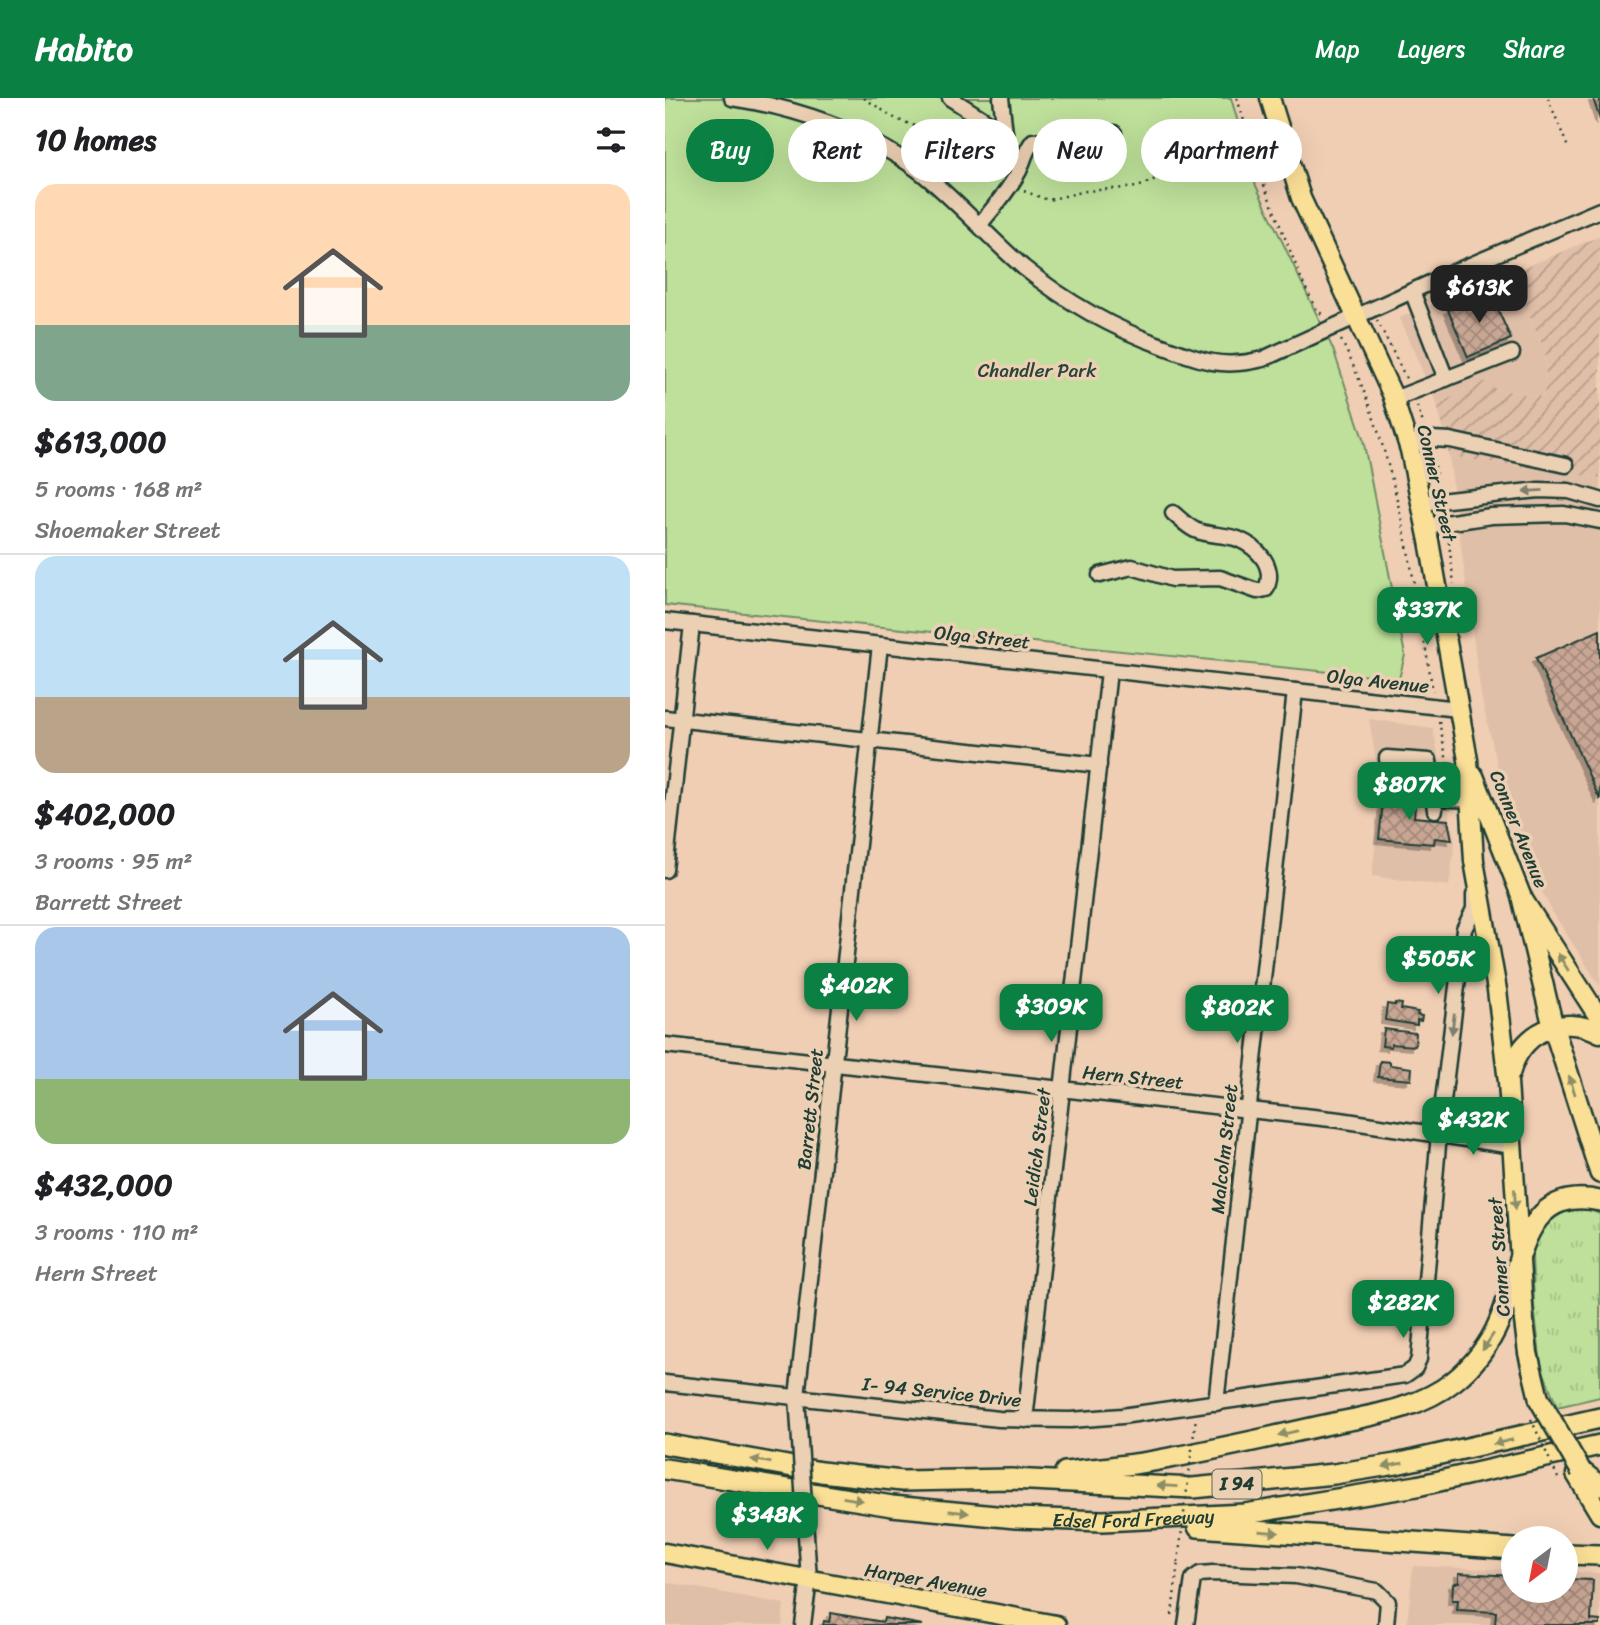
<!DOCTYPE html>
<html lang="en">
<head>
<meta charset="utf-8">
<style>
  body { margin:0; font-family:Sriracha,sans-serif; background:#f2f2f2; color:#202124; height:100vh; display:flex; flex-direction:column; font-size:26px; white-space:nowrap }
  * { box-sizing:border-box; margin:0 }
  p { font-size:23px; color:#757577 }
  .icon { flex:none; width:38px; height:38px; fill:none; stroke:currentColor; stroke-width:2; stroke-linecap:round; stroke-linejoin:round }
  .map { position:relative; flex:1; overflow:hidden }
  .details { display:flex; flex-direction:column; background:#fff; width:665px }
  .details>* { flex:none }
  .hud { position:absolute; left:21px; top:21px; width:665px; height:63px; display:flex; gap:14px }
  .needle { width:46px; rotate:212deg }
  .fabs { position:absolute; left:836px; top:1428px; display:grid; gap:14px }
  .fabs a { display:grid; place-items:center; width:77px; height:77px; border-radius:50%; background:#fff; box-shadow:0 7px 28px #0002; font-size:35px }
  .price { position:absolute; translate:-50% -60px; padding:0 16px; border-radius:14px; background:#0b8043; color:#fff; font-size:23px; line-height:46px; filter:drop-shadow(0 2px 4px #0008) }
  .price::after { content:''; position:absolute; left:50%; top:42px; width:21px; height:16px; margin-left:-10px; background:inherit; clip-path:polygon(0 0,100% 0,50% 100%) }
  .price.selected { background:#222; color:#fff }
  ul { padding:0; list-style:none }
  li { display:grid; align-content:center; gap:14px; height:371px; padding:0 35px }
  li+li { border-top:2px solid #e0e0e0 }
  li span { display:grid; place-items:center; height:217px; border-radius:21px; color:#555 }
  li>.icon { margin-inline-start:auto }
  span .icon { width:126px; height:126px; fill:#fffc; stroke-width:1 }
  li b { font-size:30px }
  h2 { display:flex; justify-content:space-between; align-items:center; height:84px; padding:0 35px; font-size:30px }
  .chip { padding:0 24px; border-radius:32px; background:#fff; box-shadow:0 7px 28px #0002; font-size:24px; line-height:63px }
  .chip.selected { background:#0b8043; color:#fff }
  header { display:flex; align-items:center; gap:42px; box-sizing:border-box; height:98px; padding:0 35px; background:#0b8043; color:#fff }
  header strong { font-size:33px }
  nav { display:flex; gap:38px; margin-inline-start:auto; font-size:24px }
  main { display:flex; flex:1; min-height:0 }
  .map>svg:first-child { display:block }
  .built { fill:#e0bfa8 }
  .industrial { fill:url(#industrial-furrows) }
  .grass { fill:url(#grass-tufts); stroke:#6e8e67; stroke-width:2 }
  .park { fill:#bee09a; stroke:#6e8e67; stroke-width:2 }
  .building { fill:url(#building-cross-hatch); stroke:#1f3d34; stroke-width:2; filter:url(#shadow) }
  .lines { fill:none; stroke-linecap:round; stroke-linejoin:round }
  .minor-casing { stroke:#1f3d34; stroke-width:19 }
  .major-casing { stroke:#1f3d34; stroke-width:23 }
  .highway-casing { stroke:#1f3d34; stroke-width:24 }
  .path { stroke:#1f3d34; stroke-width:2.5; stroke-dasharray:2 5; stroke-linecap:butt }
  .minor { stroke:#ecd0b3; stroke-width:14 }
  .major { stroke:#fadf96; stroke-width:18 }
  .highway { stroke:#fadf96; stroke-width:19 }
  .minor-bridge-casing { stroke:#1f3d34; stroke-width:19; stroke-linecap:butt }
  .highway-bridge-casing { stroke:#1f3d34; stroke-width:24; stroke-linecap:butt }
  .path-bridge { stroke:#1f3d34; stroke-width:2.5; stroke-dasharray:2 5; stroke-linecap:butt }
  .minor-bridge { stroke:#ecd0b3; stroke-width:14 }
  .highway-bridge { stroke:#fadf96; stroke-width:19 }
  .oneway { fill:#7b7f6d }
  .oneway2 { fill:#8c8e65 }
  .labels { text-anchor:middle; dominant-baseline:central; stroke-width:7; stroke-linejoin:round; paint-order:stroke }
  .shield { fill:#ecd0b3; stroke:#5c695a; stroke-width:2 }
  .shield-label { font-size:18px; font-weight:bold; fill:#1f3d34 }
  .park-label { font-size:19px; fill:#274539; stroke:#ecd0b3 }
  .street-label { font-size:19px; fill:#1f3d34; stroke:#ecd0b3 }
</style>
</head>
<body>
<header>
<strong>Habito</strong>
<nav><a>Map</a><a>Layers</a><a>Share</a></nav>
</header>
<main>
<section class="details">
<h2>10 homes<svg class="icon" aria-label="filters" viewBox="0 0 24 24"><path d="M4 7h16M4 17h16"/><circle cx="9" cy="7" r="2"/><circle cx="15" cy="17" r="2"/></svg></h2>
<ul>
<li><span style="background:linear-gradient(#ffd9b3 65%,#7fa58c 0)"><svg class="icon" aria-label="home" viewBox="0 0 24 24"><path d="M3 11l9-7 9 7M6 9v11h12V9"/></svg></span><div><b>$613,000</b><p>5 rooms · 168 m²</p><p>Shoemaker Street</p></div></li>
<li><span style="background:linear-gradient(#bfe0f5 65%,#b9a48a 0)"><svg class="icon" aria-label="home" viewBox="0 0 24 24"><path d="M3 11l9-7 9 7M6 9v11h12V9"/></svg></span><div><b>$402,000</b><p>3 rooms · 95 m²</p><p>Barrett Street</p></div></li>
<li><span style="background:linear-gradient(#a9c7e8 70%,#8fb573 0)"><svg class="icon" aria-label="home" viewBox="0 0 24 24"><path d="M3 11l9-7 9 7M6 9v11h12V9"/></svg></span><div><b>$432,000</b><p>3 rooms · 110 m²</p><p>Hern Street</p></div></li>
</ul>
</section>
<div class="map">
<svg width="935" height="1527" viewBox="0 0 935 1527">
  <defs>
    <pattern id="industrial-furrows" width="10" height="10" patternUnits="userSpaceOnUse" patternTransform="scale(1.75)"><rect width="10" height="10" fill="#e0bfa8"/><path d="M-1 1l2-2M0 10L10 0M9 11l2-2" fill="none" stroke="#b59c8a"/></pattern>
    <pattern id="grass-tufts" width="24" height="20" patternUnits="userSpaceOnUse" patternTransform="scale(1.75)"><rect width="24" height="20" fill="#bee09a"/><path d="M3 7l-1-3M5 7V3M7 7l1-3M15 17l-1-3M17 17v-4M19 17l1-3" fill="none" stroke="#a3c185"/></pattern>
    <pattern id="building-cross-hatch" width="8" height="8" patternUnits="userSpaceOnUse" patternTransform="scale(1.75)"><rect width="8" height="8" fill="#c9a694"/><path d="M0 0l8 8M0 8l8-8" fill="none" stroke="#a3887a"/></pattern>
    <filter id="shadow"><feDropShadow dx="-4" dy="4" stdDeviation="0" flood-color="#0004"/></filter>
  </defs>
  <rect width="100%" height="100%" fill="#f0ceb3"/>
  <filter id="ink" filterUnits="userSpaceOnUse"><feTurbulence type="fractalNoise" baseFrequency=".0143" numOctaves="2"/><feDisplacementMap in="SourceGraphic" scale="14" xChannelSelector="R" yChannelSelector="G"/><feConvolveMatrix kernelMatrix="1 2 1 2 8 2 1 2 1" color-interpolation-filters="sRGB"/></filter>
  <g filter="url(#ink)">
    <g class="built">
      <polygon points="846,175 880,253 881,287 878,299 829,291 823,282 772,306 734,220"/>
      <polygon points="784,358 935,380 935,888 888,815 866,772 841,704 816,598"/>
      <polygon points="704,621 768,630 790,745 784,788 707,778 716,694"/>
      <polygon points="748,1468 849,1472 849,1493 901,1493 901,1474 935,1475 935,1527 742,1527"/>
      <polygon points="0,1484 119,1506 117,1527 0,1527"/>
    </g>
    <polygon class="industrial" points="935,138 935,380 784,358 772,306 823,282 830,291 878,299 881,287 880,253 846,175"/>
    <polygon class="grass" points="917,1109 935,1116 935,1299 892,1309 876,1267 869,1207 867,1158 876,1128 901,1110"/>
    <polygon class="park" points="0,0 566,0 591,88 668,251 698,341 740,557 734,581 0,507"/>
    <g class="building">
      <polygon points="928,0 935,0 935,22"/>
      <polygon points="825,194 846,241 803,259 783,212"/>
      <polygon points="935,532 935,702 871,560"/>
      <polygon points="719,695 751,698 749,719 783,722 787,742 770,740 769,746 714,741"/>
      <polygon points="730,905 737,906 736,911 753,914 752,917 757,918 756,923 752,922 752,927 720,922 722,906 730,907"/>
      <polygon points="719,931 751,935 750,948 726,946 726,949 717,948"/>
      <polygon points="715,963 725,964 725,967 747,970 746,982 713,979"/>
      <polygon points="794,1475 849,1478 849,1493 901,1493 901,1481 928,1482 926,1522 935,1523 935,1527 830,1527 831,1514 792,1512 793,1502 787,1502 788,1486 794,1484"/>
      <polygon points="166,1515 218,1524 219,1520 258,1527 158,1527 159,1523 164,1524"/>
    </g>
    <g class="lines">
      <g class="minor-casing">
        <g id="minor">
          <path d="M67 0C132 10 200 33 253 72 291 101 322 138 358 169 401 204 449 231 500 249 537 263 558 271 598 261L789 174 935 112"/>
          <polyline points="285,0 340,35"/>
          <polyline points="336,0 340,35"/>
          <path d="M314 127C329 110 343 93 354 73 359 62 360 53 368 43L449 35"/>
          <polyline points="747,193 781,281"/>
          <polyline points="729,301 847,255"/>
          <polyline points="743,345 767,341 785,342 901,367"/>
          <polyline points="756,405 874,392 904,393 935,402"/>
          <polyline points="761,428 826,418 899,416 935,423"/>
          <path d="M435 477 467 469 507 481 555 480 592 493 601 491C611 469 594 450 573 441 559 436 543 438 530 432 522 428 515 421 508 415"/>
          <polyline points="0,523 793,611"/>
          <polyline points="0,620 434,667"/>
          <polyline points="768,692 725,687 722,660 764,663 770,712"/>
          <polyline points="769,700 805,702"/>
          <polyline points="0,772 27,526"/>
          <polyline points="0,947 675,1022 848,1048"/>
          <polyline points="0,1285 334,1321 406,1322 457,1318 740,1277 750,1270 754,1261 774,1036 799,831 809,811 809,796"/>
          <polyline points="551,1305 630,593"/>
          <polyline points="360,1322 444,573"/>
          <polyline points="134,1328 132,1299 215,547"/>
          <polyline points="138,1527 144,1481 141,1437"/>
          <polyline points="521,1527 528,1481 535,1476 548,1475 631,1478 712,1493 723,1504 721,1527"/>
        </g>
      </g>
      <g class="major-casing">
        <g id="major">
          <polyline points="605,0 636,100 727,296 745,352 764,443 803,662 809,763 832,892 843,984 859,1223 863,1255 874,1301"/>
          <polyline points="809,678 857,800 935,921"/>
          <path d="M845 976C856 934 896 915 935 935"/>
          <polyline points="911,1376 935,1416"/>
          <polyline points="0,1455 391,1527"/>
        </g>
      </g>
      <g class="highway-casing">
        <g id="highway">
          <polyline points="857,800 888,928 935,1075"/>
          <polyline points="0,1346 156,1374 237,1383 346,1381 528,1390 669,1376 731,1366 935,1320"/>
          <path id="s1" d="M0 1371 227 1408 351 1420 438 1423 580 1416 752 1388 935 1347"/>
          <polyline points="916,1373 935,1388"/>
          <path d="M400 1374C431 1370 463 1368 494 1362 548 1352 602 1340 655 1328 700 1318 752 1313 789 1283 808 1268 825 1246 834 1224 857 1173 854 1086 935 1103"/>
          <polyline points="533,1429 849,1451"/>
          <polyline points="901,1456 935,1457"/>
        </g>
      </g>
      <g class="path">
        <polyline points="199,0 231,21 264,33 335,80"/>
        <polyline points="572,0 597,82 638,185 652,212 658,217"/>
        <polyline points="883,0 904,52"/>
        <polyline points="359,93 383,102 421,93 473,89 523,66 560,39 582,33"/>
        <polyline points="712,222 742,282"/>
        <path d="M676 242C731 350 747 475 768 593"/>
        <polyline points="752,308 759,328"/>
        <polyline points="767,354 774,389"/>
        <polyline points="783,437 789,486"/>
        <polyline points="774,623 787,689"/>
        <polyline points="507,1517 513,1464"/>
      </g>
      <use href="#minor" class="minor"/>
      <use href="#major" class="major"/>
      <use href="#highway" class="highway"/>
      <g class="minor-bridge-casing">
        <polyline id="minor-bridge" points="134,1328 141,1437"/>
      </g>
      <g class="highway-bridge-casing">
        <polyline id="highway-bridge" points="874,1301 916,1373"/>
      </g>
      <g class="path-bridge">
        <polyline points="866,1321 893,1380"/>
        <polyline points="513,1464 531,1319"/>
      </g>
      <use href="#minor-bridge" class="minor-bridge"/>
      <use href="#highway-bridge" class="highway-bridge"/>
    </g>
    <defs><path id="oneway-solid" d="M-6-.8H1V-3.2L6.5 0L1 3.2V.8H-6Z" transform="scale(1.75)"/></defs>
    <g class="oneway">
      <use href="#oneway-solid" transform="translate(868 393) rotate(177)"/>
      <use href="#oneway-solid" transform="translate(788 926) rotate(97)"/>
    </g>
    <g class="oneway2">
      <use href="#oneway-solid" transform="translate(898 864) rotate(-122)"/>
      <use href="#oneway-solid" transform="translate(907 987) rotate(-108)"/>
      <use href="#oneway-solid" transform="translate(850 1101) rotate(87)"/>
      <use href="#oneway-solid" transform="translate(823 1244) rotate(124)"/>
      <use href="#oneway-solid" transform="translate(623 1335) rotate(167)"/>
      <use href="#oneway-solid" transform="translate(838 1344) rotate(167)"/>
      <use href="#oneway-solid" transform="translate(96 1363) rotate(-170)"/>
      <use href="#oneway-solid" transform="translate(728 1367) rotate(170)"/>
      <use href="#oneway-solid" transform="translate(502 1388) rotate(-177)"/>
      <use href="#oneway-solid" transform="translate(188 1401) rotate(9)"/>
      <use href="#oneway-solid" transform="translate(294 1414) rotate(6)"/>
      <use href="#oneway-solid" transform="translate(604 1434) rotate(4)"/>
    </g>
  </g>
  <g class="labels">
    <rect class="shield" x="547.5" y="1371.5" width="49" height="29" rx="5"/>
    <g class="shield-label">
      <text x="572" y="1386">I 94</text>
    </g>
    <g class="park-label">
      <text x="372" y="272">Chandler Park</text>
    </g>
    <g class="street-label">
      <text transform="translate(772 385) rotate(77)">Conner Street</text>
      <text transform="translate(317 539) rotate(6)">Olga Street</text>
      <text transform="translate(713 583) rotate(6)">Olga Avenue</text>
      <text transform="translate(854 731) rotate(68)">Conner Avenue</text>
      <text transform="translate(468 979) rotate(6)">Hern Street</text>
      <text transform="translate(145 1011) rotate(-84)">Barrett Street</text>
      <text transform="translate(372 1049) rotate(-83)">Leidich Street</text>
      <text transform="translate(559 1051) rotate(-84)">Malcolm Street</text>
      <text transform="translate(834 1159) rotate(-94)">Conner Street</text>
      <text transform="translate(277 1294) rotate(6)">I- 94 Service Drive</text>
      <text stroke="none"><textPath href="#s1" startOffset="472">Edsel Ford Freeway</textPath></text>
      <text transform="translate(261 1482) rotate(10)">Harper Avenue</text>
    </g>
  </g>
</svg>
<div class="fabs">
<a><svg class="needle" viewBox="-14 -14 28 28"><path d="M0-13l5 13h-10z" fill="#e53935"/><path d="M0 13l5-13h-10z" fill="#757577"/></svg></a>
</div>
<b class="price selected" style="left:814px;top:227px">$613K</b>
<b class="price" style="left:762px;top:549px">$337K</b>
<b class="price" style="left:744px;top:724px">$807K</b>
<b class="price" style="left:773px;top:898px">$505K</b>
<b class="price" style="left:191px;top:925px">$402K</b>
<b class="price" style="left:386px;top:946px">$309K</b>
<b class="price" style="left:572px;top:947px">$802K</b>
<b class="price" style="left:808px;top:1059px">$432K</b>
<b class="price" style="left:738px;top:1242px">$282K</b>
<b class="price" style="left:102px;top:1454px">$348K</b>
<div class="hud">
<a class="chip selected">Buy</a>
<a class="chip">Rent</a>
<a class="chip">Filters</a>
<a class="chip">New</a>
<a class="chip">Apartment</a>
</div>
</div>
</main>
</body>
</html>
